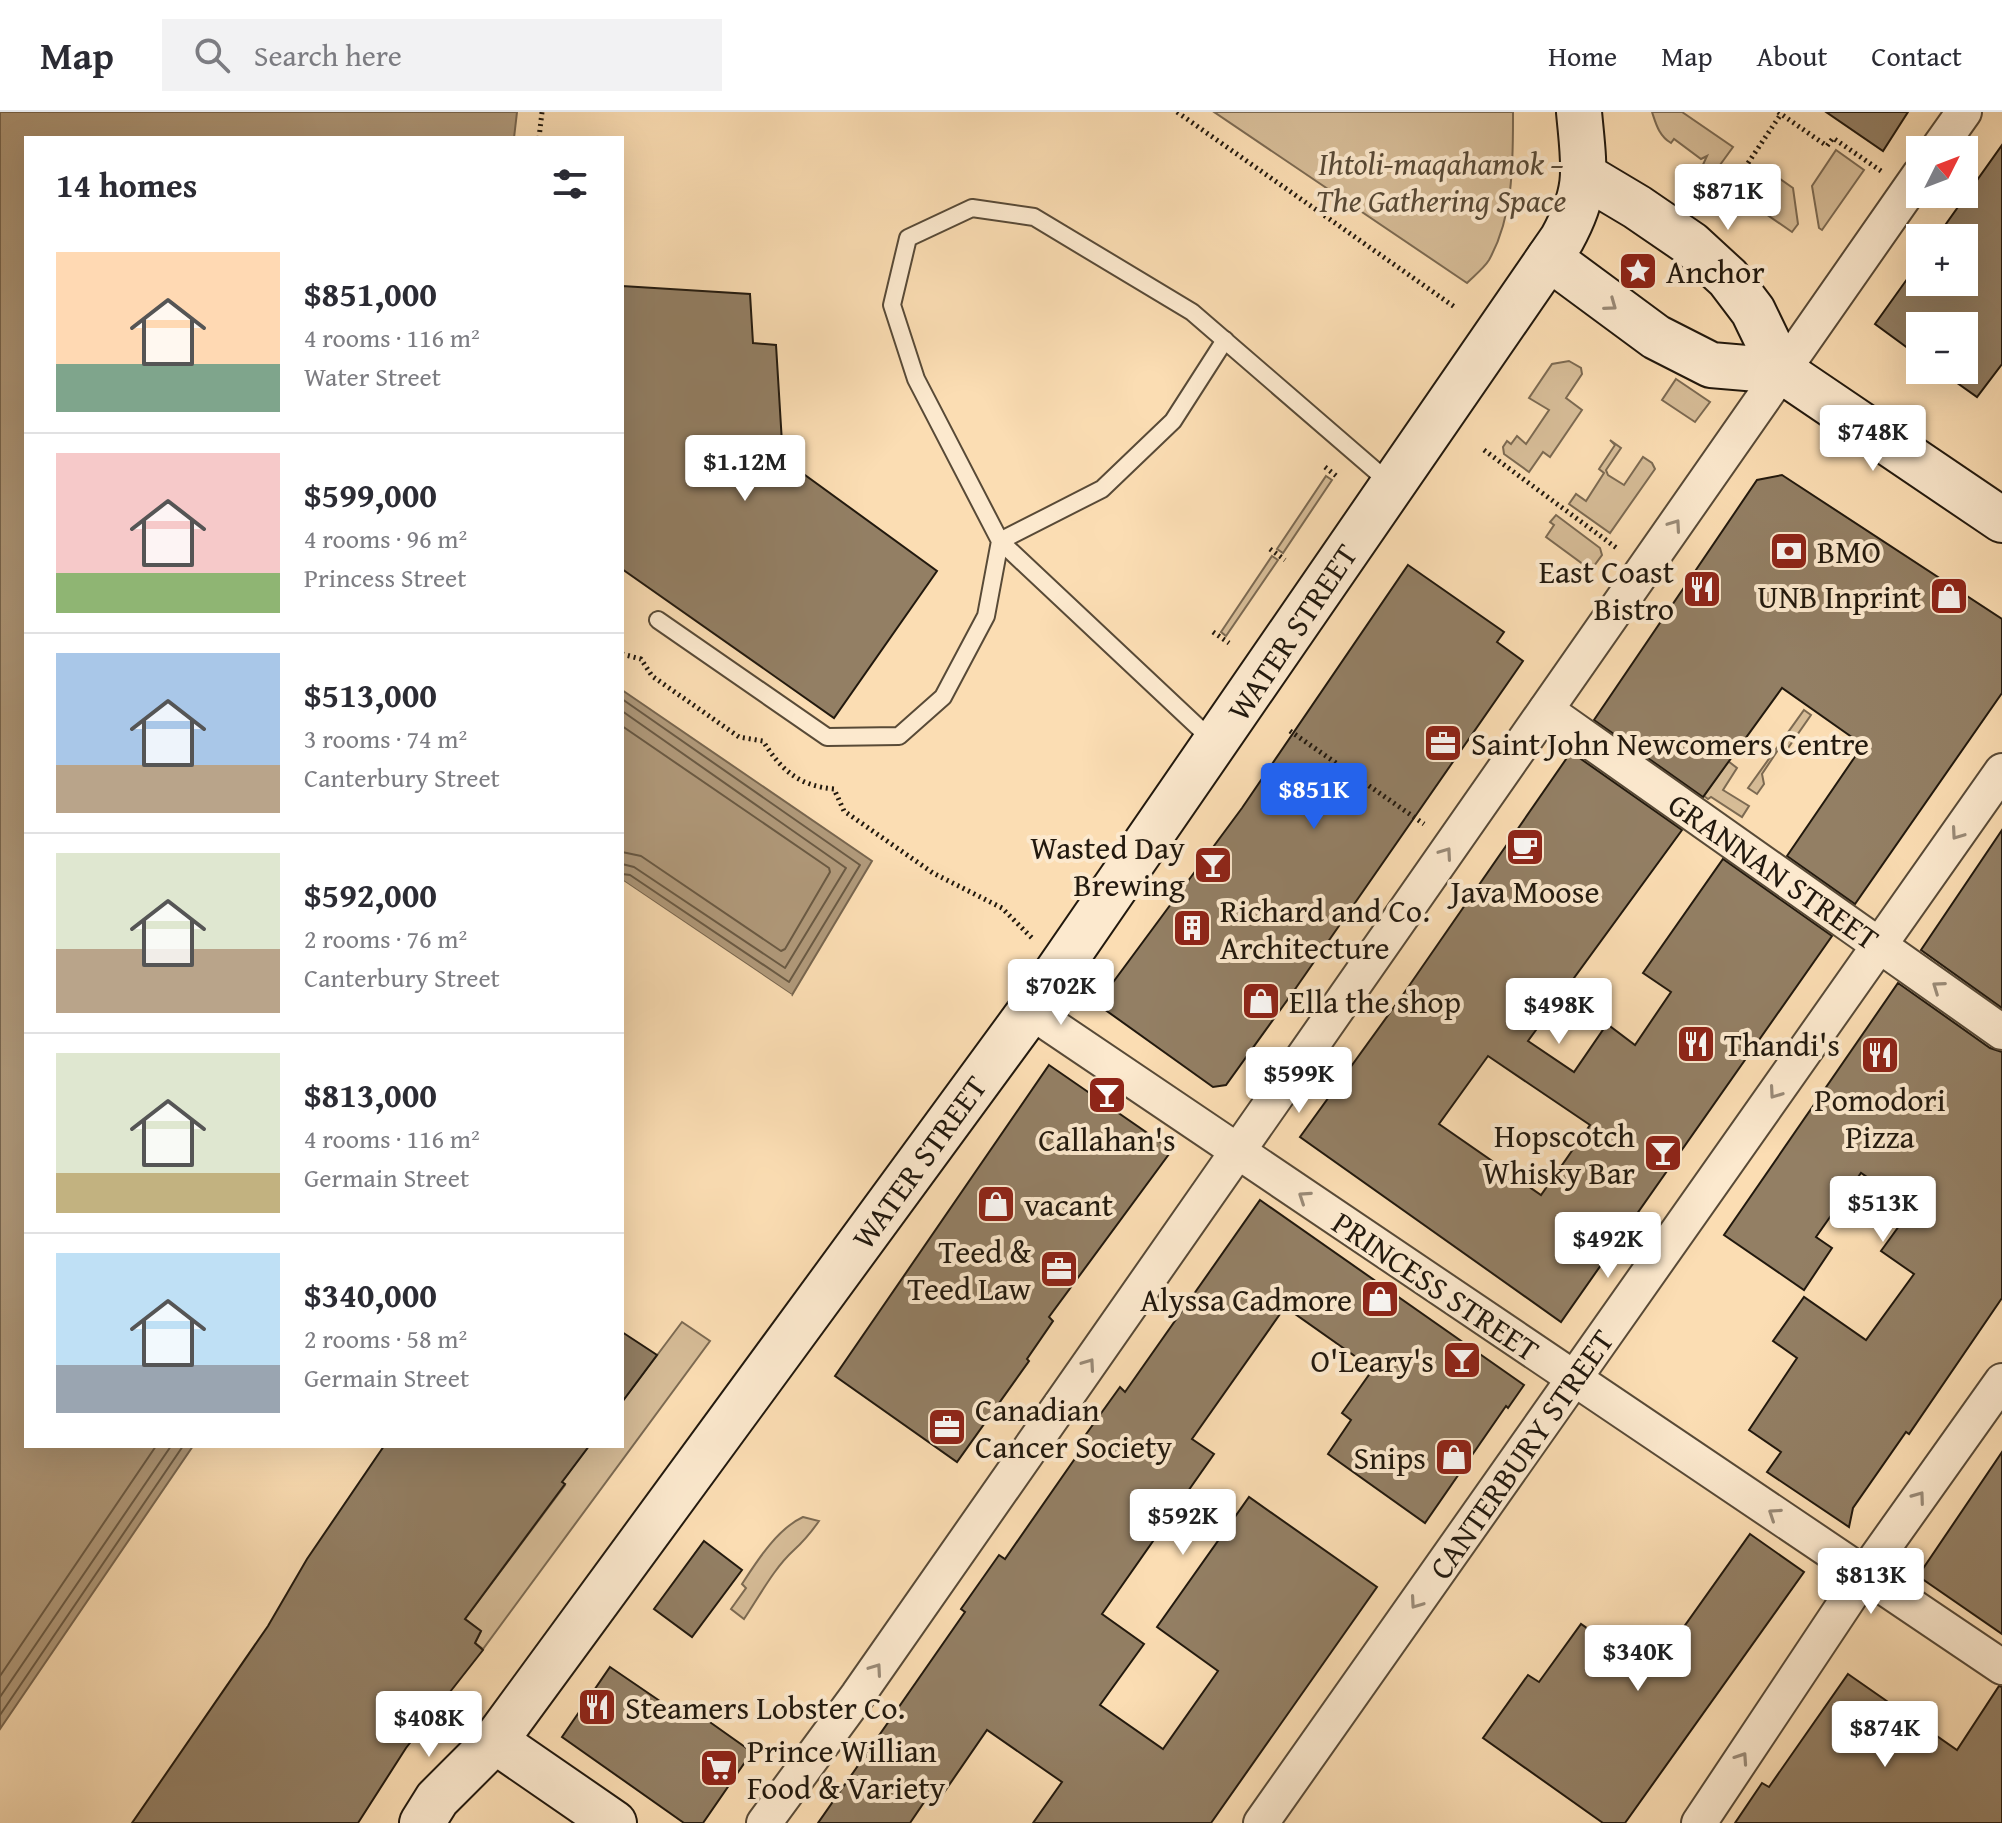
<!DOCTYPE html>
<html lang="en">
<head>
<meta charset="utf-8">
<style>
  body { margin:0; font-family:"Gentium Book Plus",serif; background:#f2f2f3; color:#2b2b33; height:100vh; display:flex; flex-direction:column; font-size:30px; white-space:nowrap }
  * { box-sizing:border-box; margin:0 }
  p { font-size:26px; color:#7c7c81 }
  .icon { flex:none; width:44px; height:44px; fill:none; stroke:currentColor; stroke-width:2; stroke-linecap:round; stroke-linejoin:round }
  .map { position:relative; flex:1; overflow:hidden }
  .details { position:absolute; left:24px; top:24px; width:600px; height:1312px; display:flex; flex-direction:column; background:#fff; border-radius:0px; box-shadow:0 8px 32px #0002 }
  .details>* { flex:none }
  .needle { width:52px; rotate:48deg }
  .tools { position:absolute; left:1906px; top:24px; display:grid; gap:16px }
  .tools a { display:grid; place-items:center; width:72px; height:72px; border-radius:0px; background:#fff; box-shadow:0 8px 32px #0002; font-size:40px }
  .price { position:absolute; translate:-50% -68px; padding:0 18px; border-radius:8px; background:#fff; color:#222; font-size:26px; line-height:52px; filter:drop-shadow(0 2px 4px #0008) }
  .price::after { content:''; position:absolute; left:50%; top:48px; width:24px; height:18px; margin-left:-12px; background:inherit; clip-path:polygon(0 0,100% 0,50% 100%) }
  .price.current { background:#2563eb; color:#fff }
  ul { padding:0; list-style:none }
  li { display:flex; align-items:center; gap:24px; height:200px; padding:0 32px }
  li+li { border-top:2px solid #e1e1e2 }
  li span { display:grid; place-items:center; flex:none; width:224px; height:160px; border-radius:0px; color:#555 }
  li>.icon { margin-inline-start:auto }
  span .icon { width:96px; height:96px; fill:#fffc; stroke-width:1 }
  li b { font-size:34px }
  h2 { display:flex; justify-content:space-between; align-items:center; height:96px; padding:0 32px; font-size:34px }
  header { display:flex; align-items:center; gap:48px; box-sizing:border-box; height:112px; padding:0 40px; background:#fff; border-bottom:2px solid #e1e1e2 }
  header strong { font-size:38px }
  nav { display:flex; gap:44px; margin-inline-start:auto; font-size:28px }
  .search { width:560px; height:72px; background:#f2f2f3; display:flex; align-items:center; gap:20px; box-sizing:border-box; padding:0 28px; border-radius:0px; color:#7c7c81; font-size:30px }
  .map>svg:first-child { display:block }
  .green { fill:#d6bc97; stroke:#7c6a52; stroke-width:2 }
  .water { fill:#b19a7b; stroke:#78664f; stroke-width:2 }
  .pier { fill:#fbddb3 }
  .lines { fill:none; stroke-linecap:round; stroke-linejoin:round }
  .shore { stroke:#6a5a44; stroke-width:2 }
  .building { fill:#937f64; stroke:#22190e; stroke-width:2; fill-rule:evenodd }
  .lane-casing { stroke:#584a37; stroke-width:20 }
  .street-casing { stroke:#584a37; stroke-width:38 }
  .secondary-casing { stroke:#22190e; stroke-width:48 }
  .path { stroke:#22190e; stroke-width:5; stroke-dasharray:2 4; stroke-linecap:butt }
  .lane { stroke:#fce9ce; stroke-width:16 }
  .street { stroke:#fce9ce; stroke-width:34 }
  .secondary { stroke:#fce9ce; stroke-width:44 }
  .oneway { stroke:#9a8b78 }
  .labels { text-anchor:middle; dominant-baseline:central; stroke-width:8; stroke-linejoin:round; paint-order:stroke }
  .park-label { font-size:32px; font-style:italic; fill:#584a37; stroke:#fce9ce }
  .poi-label { font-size:32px; fill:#22190e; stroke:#fce9ce; text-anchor:start }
  .street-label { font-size:32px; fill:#22190e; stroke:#fce9ce }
</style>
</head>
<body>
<header>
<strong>Map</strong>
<div class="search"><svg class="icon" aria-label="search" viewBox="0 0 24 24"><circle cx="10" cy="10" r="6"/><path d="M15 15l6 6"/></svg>Search here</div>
<nav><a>Home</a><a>Map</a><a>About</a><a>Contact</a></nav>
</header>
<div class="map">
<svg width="2002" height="1711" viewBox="0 0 2002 1711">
  <rect width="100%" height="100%" fill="#fbddb3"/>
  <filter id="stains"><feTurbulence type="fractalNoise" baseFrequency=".0025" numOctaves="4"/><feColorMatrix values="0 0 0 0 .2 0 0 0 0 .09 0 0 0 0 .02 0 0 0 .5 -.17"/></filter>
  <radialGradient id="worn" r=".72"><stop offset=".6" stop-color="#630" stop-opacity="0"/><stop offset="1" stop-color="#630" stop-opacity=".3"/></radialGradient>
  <g class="green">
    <path d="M1214 0H1513C1513 49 1514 103 1489 148 1484 156 1474 164 1467 171Z"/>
    <path d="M1652 0H1682L1733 35 1712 64 1701 57 1707 44 1701 47 1674 27 1671 31C1659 24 1656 12 1652 0Z"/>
    <polygon points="1836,38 1864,58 1822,118 1819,116 1812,74"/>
    <polygon points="1770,60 1793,76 1798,112 1792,120 1750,91"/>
    <polygon points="1569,249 1581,256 1582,262 1566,286 1582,298 1550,345 1543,340 1529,360 1504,342 1503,335 1507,329 1511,332 1517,324 1526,332 1549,298 1529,286 1552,252"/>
    <polygon points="1676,267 1710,290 1695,310 1662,288"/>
    <polygon points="1610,328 1621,336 1606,358 1608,363 1624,373 1643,345 1652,351 1655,357 1610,421 1569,392 1576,382 1586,389 1604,361 1599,357 1615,333"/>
    <polygon points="1326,364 1332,368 1283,441 1277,437"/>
    <polygon points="1556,403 1600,436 1602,443 1591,458 1546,425 1554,413 1550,410"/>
    <polygon points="1272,444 1278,448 1226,524 1221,520"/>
    <polygon points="1804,598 1811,603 1788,636 1778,638 1762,662 1764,672 1757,682 1748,676"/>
    <polygon points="1728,649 1737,656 1723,678 1749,694 1742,705 1711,685 1708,687 1704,684"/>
    <polygon points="682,1210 710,1229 483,1537 475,1531 481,1519 465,1507 565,1373 562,1370 589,1334 622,1334 622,1290"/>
    <path d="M803 1405 819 1409C810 1422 805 1428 794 1438 774 1456 759 1485 744 1507L731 1497 746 1476 742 1472C757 1449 777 1417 803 1405Z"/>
  </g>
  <g class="water">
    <polygon points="0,0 517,0 514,26 26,26 26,1334 193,1334 0,1617"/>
    <polygon points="622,578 872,749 792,883 622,768"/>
  </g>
  <polygon class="pier" points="622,768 792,883 789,886 622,773"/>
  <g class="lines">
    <g class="shore">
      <polyline points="622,587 860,753 789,870 630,763 622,762"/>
      <polyline points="622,599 846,756 785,856 634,755 622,752"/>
      <polyline points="622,614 829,756 830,760 785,837 781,839 641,744 622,740"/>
      <polyline points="0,1564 156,1334"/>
      <polyline points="0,1585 171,1334"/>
      <polyline points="0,1603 183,1334"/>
    </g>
  </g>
  <g class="building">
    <polygon points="1826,0 1908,0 1883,39"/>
    <polygon points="2002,33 2002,252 1977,285 1939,258 1964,258 1964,214 1920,214 1920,245 1875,212 1920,149 1920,170 1964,170 1964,126 1936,126"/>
    <polygon points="622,174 750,182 753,231 776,233 783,347 937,459 834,606 622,457"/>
    <polygon points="1782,363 2002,507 2002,581 1855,792 1787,744 1863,633 1782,576 1703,685 1594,608 1757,368"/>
    <polygon points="1408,453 1504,520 1497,530 1523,549 1291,883 1226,973 1213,975 1097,892 1242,696"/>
    <path d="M1571 640 1682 718 1528 929 1574 960 1607 912 1635 933 1671 880 1643 861 1723 747 1832 824 1561 1210 1300 1025 1402 884ZM1488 944 1590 1013 1541 1083 1439 1012Z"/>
    <polygon points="2002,718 2002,896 1921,838"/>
    <polygon points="1898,871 1990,936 2002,940 2002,1186 1909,1322 1906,1320 1853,1396 1849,1415 1767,1360 1781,1340 1749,1318 1797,1246 1773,1229 1804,1185 1866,1228 1914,1162 1881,1139 1912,1096 1861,1061 1816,1125 1832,1136 1804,1178 1724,1123"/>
    <polygon points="1049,953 1172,1038 1049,1205 1053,1209 1027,1247 1029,1249 957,1350 835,1264"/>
    <polygon points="1260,1088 1524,1273 1508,1296 1506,1294 1425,1411 1328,1342 1351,1308 1342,1301 1373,1257 1285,1195 1192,1327 1214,1342 1102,1502 1144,1532 1100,1593 1163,1637 1218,1559 1157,1515 1249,1385 1377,1475 1211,1711 1033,1711 1062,1670 987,1618 936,1692 927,1686 910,1711 818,1711 965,1500 961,1497 999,1443 1005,1447 1083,1335 1079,1332 1120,1275 1125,1280"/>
    <polygon points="622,1220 657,1243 622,1290"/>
    <polygon points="384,1334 589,1334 562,1370 565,1372 465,1507 481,1519 475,1531 483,1538 406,1636 358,1711 132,1711 268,1514 307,1447"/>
    <polygon points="2002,1340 2002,1522 1918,1464"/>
    <polygon points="1750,1422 1804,1460 1625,1711 1603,1711 1483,1626 1528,1563 1539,1570 1581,1512 1651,1561"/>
    <polygon points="704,1429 742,1458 692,1525 654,1497"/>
    <polygon points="610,1555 676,1600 683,1591 752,1640 703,1711 684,1711 562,1625"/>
    <polygon points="1848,1562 1957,1638 1999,1574 2002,1575 2002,1711 1735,1711 1762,1671 1769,1675"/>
  </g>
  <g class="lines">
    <g class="lane-casing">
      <g id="lane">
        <polyline points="658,508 827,625 899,624 943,585 986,504 1000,429 916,267 892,193 908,126 972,96 1034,105 1192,200 1391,372"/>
        <polyline points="1214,630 1000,429 1102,377 1173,309 1225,228"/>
      </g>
    </g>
    <g class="street-casing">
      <g id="street">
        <polyline points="1937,38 1964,0"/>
        <polyline points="1546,598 2002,920"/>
        <polyline points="1030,899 2002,1555"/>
        <polyline points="764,1711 858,1583 1920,62"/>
        <polyline points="1261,1711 2002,659"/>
        <polyline points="1699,1711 1864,1463 2002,1269"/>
      </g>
    </g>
    <g class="secondary-casing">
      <g id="secondary">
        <polyline points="1585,64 1637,95 1691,132 1728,166 1753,199 1782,259 2002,408"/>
        <polyline points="1549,146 1656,225 1711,253 1782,259"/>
        <polyline points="495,1629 614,1711"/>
        <path d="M422 1711 437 1687 495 1629 1030 899 1562 127C1590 76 1584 55 1579 0"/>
      </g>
    </g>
    <g class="path">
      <polyline points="1177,0 1456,196"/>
      <polyline points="1778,0 1827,34 1833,26 1881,59"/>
      <polyline points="539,26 542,0"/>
      <polyline points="1738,66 1781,2"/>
      <polyline points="1713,81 1727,59 1749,73 1734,95"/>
      <polyline points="1484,338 1618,437"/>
      <polyline points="1325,355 1339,366"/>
      <polyline points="1270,437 1285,448"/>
      <polyline points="1213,520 1229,531"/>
      <path d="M622 542 641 547 652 564 739 625 763 629C781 658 799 674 834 677L844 699 933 761 1002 796 1032 826"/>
      <polyline points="1290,619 1424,712"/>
    </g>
    <use href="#lane" class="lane"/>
    <use href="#street" class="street"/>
    <use href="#secondary" class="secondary"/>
  </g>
  <defs><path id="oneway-chevron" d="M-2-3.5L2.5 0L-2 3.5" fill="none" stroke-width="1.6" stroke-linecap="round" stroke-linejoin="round" transform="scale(2)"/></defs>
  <g class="oneway">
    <use href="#oneway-chevron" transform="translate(1611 193) rotate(36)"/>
    <use href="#oneway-chevron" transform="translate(1675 413) rotate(-55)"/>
    <use href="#oneway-chevron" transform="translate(1957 722) rotate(125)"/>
    <use href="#oneway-chevron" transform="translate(1446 741) rotate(-55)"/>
    <use href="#oneway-chevron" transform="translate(1938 875) rotate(-145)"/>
    <use href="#oneway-chevron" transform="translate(1775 981) rotate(125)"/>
    <use href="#oneway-chevron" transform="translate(1304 1085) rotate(-146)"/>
    <use href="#oneway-chevron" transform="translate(1089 1252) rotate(-55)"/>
    <use href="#oneway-chevron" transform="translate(1919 1385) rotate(-54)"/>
    <use href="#oneway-chevron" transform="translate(1774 1402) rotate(-146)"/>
    <use href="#oneway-chevron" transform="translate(1416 1491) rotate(125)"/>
    <use href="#oneway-chevron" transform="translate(876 1557) rotate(-55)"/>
    <use href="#oneway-chevron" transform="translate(1742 1646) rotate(-56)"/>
  </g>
  <defs>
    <g id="sight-square" transform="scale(2)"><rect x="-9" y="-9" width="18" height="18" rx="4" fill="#8f2418" stroke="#fce9ce"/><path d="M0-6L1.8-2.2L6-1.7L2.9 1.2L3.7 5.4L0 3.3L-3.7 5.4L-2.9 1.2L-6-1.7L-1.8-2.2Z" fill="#fff"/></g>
    <g id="bank-square" transform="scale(2)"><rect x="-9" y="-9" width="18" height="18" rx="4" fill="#8f2418" stroke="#fce9ce"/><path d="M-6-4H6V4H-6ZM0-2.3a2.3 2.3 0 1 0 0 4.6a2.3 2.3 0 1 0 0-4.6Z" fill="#fff"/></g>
    <g id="restaurant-square" transform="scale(2)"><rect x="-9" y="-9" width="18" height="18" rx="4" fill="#8f2418" stroke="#fce9ce"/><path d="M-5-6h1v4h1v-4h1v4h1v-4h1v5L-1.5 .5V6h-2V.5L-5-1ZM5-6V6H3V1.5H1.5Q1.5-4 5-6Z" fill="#fff"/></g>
    <g id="shop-square" transform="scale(2)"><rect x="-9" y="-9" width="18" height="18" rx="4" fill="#8f2418" stroke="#fce9ce"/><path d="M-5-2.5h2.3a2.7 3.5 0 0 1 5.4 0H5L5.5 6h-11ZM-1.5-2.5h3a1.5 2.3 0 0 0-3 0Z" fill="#fff"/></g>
    <g id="office-square" transform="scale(2)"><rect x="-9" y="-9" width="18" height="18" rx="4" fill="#8f2418" stroke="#fce9ce"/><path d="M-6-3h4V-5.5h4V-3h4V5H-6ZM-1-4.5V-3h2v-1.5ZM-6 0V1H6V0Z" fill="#fff"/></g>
    <g id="cafe-square" transform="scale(2)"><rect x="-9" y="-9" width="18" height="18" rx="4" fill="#8f2418" stroke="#fce9ce"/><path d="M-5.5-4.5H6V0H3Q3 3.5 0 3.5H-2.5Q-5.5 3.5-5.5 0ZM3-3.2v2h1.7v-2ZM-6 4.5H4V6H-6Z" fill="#fff"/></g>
    <g id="bar-square" transform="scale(2)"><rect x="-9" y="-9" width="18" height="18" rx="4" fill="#8f2418" stroke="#fce9ce"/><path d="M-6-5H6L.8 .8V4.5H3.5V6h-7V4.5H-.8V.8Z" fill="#fff"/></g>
    <g id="building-square" transform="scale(2)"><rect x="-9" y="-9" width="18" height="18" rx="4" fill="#8f2418" stroke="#fce9ce"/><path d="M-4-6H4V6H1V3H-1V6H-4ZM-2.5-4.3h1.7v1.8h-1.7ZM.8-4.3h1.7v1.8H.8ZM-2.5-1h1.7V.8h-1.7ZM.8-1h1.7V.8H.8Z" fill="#fff"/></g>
    <g id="supermarket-square" transform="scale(2)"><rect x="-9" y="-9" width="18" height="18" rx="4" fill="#8f2418" stroke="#fce9ce"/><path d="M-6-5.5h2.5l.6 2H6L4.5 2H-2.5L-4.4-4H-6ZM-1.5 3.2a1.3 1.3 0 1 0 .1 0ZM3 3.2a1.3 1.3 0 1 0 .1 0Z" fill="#fff"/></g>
  </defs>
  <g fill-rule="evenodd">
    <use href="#sight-square" x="1638" y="159"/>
    <use href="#bank-square" x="1789" y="439"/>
    <use href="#restaurant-square" x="1702" y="477"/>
    <use href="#shop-square" x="1949" y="484"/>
    <use href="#office-square" x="1443" y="631"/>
    <use href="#cafe-square" x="1525" y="735"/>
    <use href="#bar-square" x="1213" y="753"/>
    <use href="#building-square" x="1192" y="816"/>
    <use href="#shop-square" x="1261" y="889"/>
    <use href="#restaurant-square" x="1696" y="932"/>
    <use href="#restaurant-square" x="1880" y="943"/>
    <use href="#bar-square" x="1107" y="983"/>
    <use href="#bar-square" x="1663" y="1041"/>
    <use href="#shop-square" x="996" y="1092"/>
    <use href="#office-square" x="1059" y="1157"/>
    <use href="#shop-square" x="1380" y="1187"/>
    <use href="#bar-square" x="1462" y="1248"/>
    <use href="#office-square" x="947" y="1315"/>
    <use href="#shop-square" x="1454" y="1345"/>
    <use href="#restaurant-square" x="597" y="1595"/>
    <use href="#supermarket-square" x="719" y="1656"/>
  </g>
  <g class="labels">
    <g class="park-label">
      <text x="1441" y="51">Ihtoli-maqahamok –<tspan x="1441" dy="37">The Gathering Space</tspan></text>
    </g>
    <g class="poi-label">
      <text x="1666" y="159">Anchor</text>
      <text x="1817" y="439">BMO</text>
      <text x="1674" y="459" text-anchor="end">East Coast<tspan x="1674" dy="37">Bistro</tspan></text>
      <text x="1921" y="484" text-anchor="end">UNB Inprint</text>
      <text x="1471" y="631">Saint John Newcomers Centre</text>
      <text x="1185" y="735" text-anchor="end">Wasted Day<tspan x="1185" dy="37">Brewing</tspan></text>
      <text x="1525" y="779" text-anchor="middle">Java Moose</text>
      <text x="1220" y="798">Richard and Co.<tspan x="1220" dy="37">Architecture</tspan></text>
      <text x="1289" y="889">Ella the shop</text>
      <text x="1724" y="932">Thandi's</text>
      <text x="1880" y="987" text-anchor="middle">Pomodori<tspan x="1880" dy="37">Pizza</tspan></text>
      <text x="1635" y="1023" text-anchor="end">Hopscotch<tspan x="1635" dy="37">Whisky Bar</tspan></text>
      <text x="1107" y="1027" text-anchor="middle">Callahan's</text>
      <text x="1024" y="1092">vacant</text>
      <text x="1031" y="1139" text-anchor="end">Teed &amp;<tspan x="1031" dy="37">Teed Law</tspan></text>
      <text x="1352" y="1187" text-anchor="end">Alyssa Cadmore</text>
      <text x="1434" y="1248" text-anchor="end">O'Leary's</text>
      <text x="975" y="1297">Canadian<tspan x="975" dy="37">Cancer Society</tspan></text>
      <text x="1426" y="1345" text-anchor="end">Snips</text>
      <text x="625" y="1595">Steamers Lobster Co.</text>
      <text x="747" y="1638">Prince Willian<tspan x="747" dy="37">Food &amp; Variety</tspan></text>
    </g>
    <g class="street-label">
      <text transform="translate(1292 520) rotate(-56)">WATER STREET</text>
      <text transform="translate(1774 759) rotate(35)">GRANNAN STREET</text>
      <text transform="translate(919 1050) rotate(-54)">WATER STREET</text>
      <text transform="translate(1436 1174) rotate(34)">PRINCESS STREET</text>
      <text transform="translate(1521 1342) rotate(-55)">CANTERBURY STREET</text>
    </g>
  </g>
  <rect width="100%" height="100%" filter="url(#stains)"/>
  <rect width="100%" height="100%" fill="url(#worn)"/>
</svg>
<div class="tools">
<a><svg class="needle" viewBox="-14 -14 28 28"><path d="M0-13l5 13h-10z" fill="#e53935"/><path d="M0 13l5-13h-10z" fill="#7c7c81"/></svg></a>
<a>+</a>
<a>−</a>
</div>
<b class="price" style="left:1728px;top:120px">$871K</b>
<b class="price" style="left:1873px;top:361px">$748K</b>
<b class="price" style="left:745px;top:391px">$1.12M</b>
<b class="price current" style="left:1314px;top:719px">$851K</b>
<b class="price" style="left:1061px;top:915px">$702K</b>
<b class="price" style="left:1559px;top:934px">$498K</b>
<b class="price" style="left:1299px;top:1003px">$599K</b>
<b class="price" style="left:1883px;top:1132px">$513K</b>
<b class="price" style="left:1608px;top:1168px">$492K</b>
<b class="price" style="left:1183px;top:1445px">$592K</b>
<b class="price" style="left:1871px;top:1504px">$813K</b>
<b class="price" style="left:1638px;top:1581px">$340K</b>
<b class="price" style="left:429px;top:1647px">$408K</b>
<b class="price" style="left:1885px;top:1657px">$874K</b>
<section class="details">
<h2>14 homes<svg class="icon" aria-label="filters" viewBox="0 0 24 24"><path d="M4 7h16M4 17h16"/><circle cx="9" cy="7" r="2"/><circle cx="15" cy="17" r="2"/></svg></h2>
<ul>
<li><span style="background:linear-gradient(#ffd9b3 70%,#7fa58c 0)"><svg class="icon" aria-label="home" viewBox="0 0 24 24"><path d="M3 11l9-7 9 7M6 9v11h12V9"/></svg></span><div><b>$851,000</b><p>4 rooms · 116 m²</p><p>Water Street</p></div></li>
<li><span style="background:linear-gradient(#f6c9c9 75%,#8fb573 0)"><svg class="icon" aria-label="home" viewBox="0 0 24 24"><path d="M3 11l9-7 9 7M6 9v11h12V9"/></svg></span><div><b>$599,000</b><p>4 rooms · 96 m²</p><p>Princess Street</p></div></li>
<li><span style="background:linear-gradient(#a9c7e8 70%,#b9a48a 0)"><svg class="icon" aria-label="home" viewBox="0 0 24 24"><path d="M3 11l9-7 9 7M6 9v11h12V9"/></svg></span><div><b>$513,000</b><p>3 rooms · 74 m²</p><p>Canterbury Street</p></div></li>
<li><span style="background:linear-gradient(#dfe7d0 60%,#b9a48a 0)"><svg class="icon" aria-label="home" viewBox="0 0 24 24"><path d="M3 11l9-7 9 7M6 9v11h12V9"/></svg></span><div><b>$592,000</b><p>2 rooms · 76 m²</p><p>Canterbury Street</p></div></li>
<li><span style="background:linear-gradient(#dfe7d0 75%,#c2b280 0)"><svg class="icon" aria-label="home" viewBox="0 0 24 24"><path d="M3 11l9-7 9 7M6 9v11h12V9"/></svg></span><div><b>$813,000</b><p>4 rooms · 116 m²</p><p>Germain Street</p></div></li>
<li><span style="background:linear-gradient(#bfe0f5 70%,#9aa5b1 0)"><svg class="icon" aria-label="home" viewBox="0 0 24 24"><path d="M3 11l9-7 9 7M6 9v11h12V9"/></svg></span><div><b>$340,000</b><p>2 rooms · 58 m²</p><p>Germain Street</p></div></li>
</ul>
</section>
</div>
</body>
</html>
